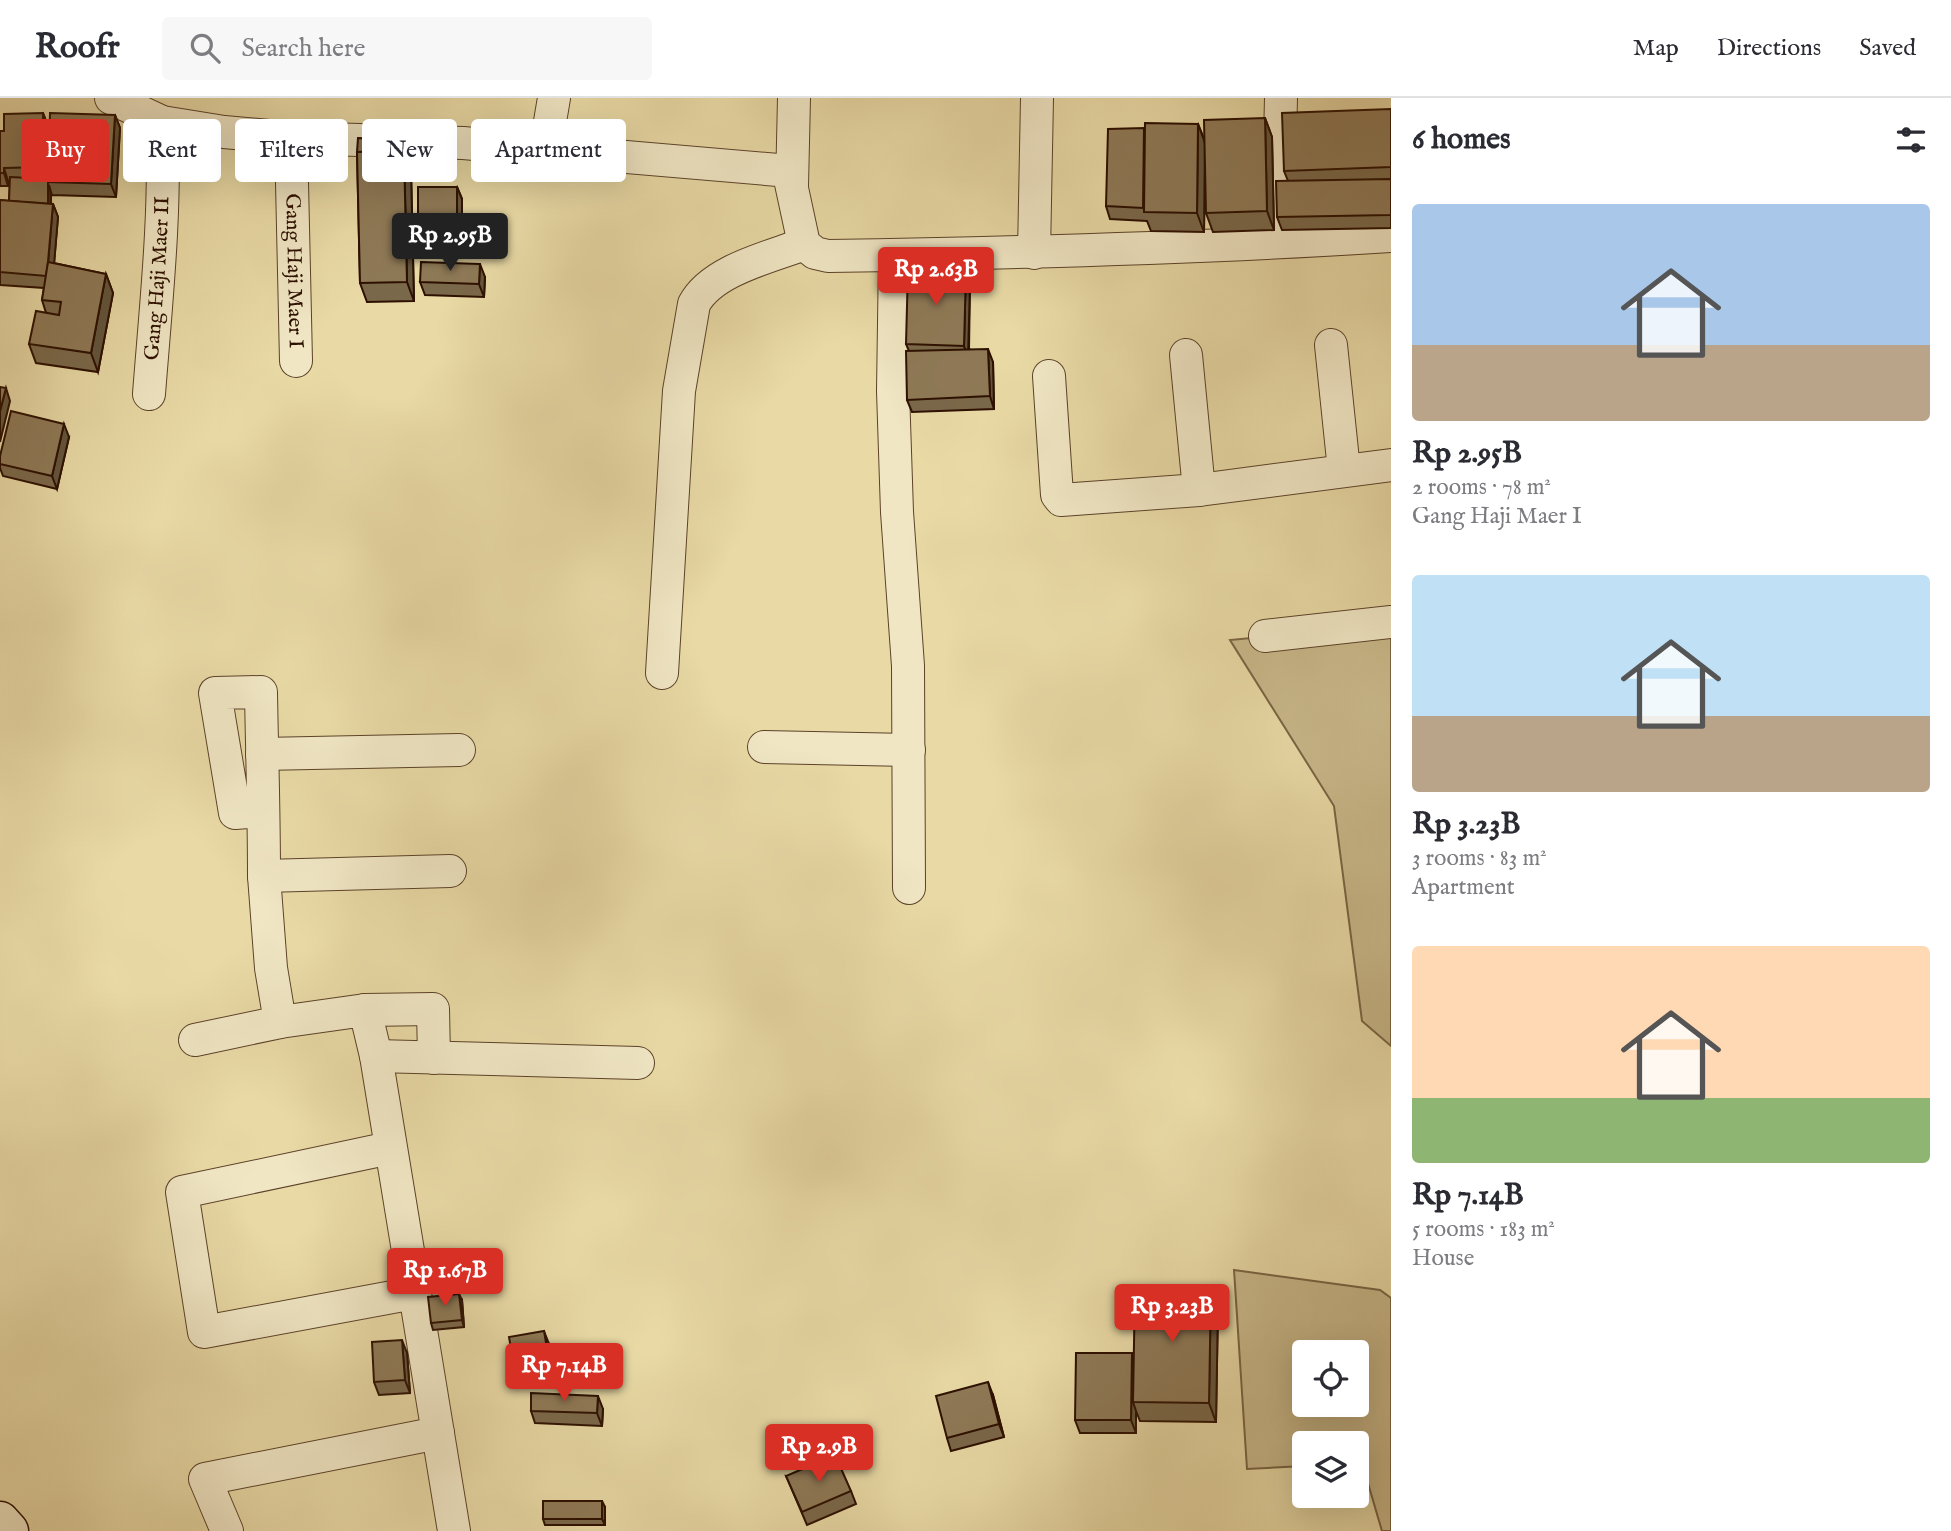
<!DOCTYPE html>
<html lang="en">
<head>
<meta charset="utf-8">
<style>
  body { margin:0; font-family:"IM FELL English",serif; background:#f7f7f7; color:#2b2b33; height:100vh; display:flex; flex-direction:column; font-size:26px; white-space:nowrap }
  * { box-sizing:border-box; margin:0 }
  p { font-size:23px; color:#7c7c81 }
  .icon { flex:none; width:38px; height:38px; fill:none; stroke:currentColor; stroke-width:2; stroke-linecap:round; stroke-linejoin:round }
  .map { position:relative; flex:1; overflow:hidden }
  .details { display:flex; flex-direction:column; background:#fff; width:560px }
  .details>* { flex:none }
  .banner { position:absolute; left:21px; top:21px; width:665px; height:63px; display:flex; gap:14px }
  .fabs { position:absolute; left:1292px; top:1242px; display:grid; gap:14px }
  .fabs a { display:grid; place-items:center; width:77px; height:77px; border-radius:7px; background:#fff; box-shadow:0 7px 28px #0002; font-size:35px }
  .price { position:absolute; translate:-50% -60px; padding:0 16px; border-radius:7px; background:#d93025; color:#fff; font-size:23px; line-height:46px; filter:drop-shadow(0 2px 4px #0008) }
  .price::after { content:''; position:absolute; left:50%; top:42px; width:21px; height:16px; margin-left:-10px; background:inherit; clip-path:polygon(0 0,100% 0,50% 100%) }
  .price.active { background:#222; color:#fff }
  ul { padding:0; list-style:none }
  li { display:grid; align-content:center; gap:14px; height:371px; padding:0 21px }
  li span { display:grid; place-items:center; height:217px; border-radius:7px; color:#555 }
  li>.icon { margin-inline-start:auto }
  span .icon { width:126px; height:126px; fill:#fffc; stroke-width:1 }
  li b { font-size:30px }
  h2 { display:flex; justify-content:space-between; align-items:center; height:84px; padding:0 21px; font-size:30px }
  .pill { padding:0 24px; border-radius:7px; background:#fff; box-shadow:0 7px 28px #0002; font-size:24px; line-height:63px }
  .pill.active { background:#d93025; color:#fff }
  header { display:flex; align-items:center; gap:42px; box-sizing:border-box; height:98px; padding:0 35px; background:#fff; border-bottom:2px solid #e1e1e2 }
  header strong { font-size:33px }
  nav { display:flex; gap:38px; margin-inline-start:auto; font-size:24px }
  .search { width:490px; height:63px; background:#f7f7f7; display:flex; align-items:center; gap:18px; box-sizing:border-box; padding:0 24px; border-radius:7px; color:#7c7c81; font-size:26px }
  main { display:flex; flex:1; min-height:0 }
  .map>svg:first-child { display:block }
  .green { fill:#c8b789; stroke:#7a6444; stroke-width:2; fill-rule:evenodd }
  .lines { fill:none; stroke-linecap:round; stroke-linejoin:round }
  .minor-casing { stroke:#5c4229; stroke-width:34 }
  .secondary-casing { stroke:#2d1000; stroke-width:41 }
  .minor { stroke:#f0e6c4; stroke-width:32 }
  .secondary { stroke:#f0e6c4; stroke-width:38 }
  .wall { fill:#7a684a; stroke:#2d1000; stroke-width:2 }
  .shaded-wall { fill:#63553c; stroke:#2d1000; stroke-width:2 }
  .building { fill:#8e7956; stroke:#2d1000; stroke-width:2 }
  .labels { text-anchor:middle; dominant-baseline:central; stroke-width:5; stroke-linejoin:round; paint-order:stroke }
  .street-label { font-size:21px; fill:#2d1000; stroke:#f0e6c4 }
</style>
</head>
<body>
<header>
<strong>Roofr</strong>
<div class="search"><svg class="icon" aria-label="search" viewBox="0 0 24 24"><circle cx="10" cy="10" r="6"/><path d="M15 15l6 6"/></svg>Search here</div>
<nav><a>Map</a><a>Directions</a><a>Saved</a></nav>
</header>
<main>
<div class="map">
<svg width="1391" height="1433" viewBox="0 0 1391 1433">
  <rect width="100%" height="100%" fill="#e8d9a5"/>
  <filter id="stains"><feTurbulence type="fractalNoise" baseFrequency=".00286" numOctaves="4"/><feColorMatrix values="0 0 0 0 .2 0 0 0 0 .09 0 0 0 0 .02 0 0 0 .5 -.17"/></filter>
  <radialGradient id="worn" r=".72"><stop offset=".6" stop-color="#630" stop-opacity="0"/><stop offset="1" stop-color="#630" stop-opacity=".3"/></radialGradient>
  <g class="green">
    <polygon points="1391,527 1391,948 1362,923 1334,708 1230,542"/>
    <path d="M1234 1172 1380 1192 1391 1200V1433H1382L1362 1365H1356V1346H1304V1368L1247 1371ZM1304 1255H1356V1307H1304Z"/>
  </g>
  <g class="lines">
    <g class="minor-casing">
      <g id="minor">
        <path d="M111 0 162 24 224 34 291 40 463 45 778 72 784 74 790 81 804 146 815 155 828 158C1016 155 1204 150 1391 138"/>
        <path id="s1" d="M291 40 296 263"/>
        <polyline points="545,53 554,0"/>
        <polyline points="792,88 794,0"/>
        <polyline points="1278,127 1281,0"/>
        <polyline points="1034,155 1037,0"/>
        <polyline points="895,157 893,293 897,414 908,568 909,790"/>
        <polyline points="1331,247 1344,372"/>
        <polyline points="1186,257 1199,392"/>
        <polyline points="1049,278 1057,397 1061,402 1199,392 1391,367"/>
        <path id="s2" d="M149 296C156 205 166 115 162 24"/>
        <polyline points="1265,538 1391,524"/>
        <path d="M662 575 679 293 694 206C712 172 770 159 804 146"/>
        <polyline points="764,649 909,652"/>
        <polyline points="262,656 459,652"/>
        <path d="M263 713 235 715 215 595 261 594C262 655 264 716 264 778L271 870 280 924 365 912 376 958 454 1433"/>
        <polyline points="264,778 450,773"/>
        <polyline points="365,912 433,911 434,960"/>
        <polyline points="195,942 280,924"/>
        <polyline points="376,958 638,965"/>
        <polyline points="390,1050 182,1094 204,1234 414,1195"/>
        <polyline points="227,1433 205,1381 438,1335"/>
      </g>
    </g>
    <g class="secondary-casing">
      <polyline id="secondary" points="0,1423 9,1433"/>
    </g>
    <use href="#minor" class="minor"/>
    <use href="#secondary" class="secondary"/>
  </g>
  <g class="wall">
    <polygon points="1391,11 1391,130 1282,132 1277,119 1288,83 1284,73"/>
    <polygon points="43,15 48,28 48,67 115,17 120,30 116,99 52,97 51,94 51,106 53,106 58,119 54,165 106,176 113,195 98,274 36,265 29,246 46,215 42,202 44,190 0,187 0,102 9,103 10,83 8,83 8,88 0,88 0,33 4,33"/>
    <polygon points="1265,20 1272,39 1274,132 1213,134 1206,115 1205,58 1204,134 1151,133 1147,123 1110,121 1106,108 1198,26 1205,43"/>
    <polygon points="412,48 411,69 409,69 411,72 414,203 367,204 360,185 357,54"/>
    <polygon points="457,89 462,101 462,158 423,158 418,145"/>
    <polygon points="485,179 484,199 425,197 420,184"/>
    <polygon points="970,185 969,251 993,264 994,311 912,314 907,302 909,253 906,246"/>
    <polygon points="69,339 57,391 3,378 0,370 0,358"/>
    <polygon points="1211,1189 1218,1208 1216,1324 1140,1323 1136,1313 1136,1335 1080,1335 1075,1322 1133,1260"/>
    <polygon points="462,1202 464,1229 433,1232 431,1225"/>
    <polygon points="549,1246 555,1281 519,1287 515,1274"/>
    <polygon points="407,1255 410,1295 379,1297 374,1284"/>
    <polygon points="993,1297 1004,1339 951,1353 947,1340"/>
    <polygon points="603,1311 602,1328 535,1325 531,1313"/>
    <polygon points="786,1378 851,1393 856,1406 807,1427"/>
    <polygon points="605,1409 605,1427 545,1427 543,1421"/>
  </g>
  <g class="shaded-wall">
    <polygon points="43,15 48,28 49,82 44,69"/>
    <polygon points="115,17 120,30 116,99 111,86"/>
    <polygon points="1265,20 1272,39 1274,132 1267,113"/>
    <polygon points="1198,26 1205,45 1204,134 1197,115"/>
    <polygon points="410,42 412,48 411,69 409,62"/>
    <polygon points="404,53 411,72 414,203 407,184"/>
    <polygon points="4,70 8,83 8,88 4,75"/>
    <polygon points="49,87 51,94 50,114 48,107"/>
    <polygon points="457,89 462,101 462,158 457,145"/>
    <polygon points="53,106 58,119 52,191 47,178"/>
    <polygon points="480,166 485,179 484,199 479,186"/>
    <polygon points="966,172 970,185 968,261 964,248"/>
    <polygon points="106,176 113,195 98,274 91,255"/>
    <polygon points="988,251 993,264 994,311 990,298"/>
    <polygon points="6,290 10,303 0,344 0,313"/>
    <polygon points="64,326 69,339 57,391 52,378"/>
    <polygon points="1211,1189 1218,1208 1216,1324 1209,1305"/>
    <polygon points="459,1196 462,1202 464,1229 462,1222"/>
    <polygon points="544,1233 549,1246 555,1281 550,1268"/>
    <polygon points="402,1242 407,1255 410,1295 405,1282"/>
    <polygon points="1132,1255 1136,1268 1133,1304 1136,1313 1136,1335 1131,1322"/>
    <polygon points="988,1284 993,1297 1004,1339 999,1326"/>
    <polygon points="598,1298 603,1311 602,1328 597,1315"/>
    <polygon points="602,1403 605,1409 605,1427 602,1421"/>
  </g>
  <g class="building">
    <polygon points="1391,11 1391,69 1284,73 1282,15"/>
    <polygon points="43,15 44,69 4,70 4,75 0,75 0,33 4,33 4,16"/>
    <polygon points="50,15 115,17 111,86 48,84"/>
    <polygon points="1265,20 1267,113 1206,115 1204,22"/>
    <polygon points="1145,25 1198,26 1197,115 1144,114"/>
    <polygon points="1144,30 1143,110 1106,108 1108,31"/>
    <polygon points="358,40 410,42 409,62 407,62 404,53 357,54"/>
    <polygon points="404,53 407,184 360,185 357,54"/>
    <polygon points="10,79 48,81 48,106 9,103"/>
    <polygon points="1391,81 1391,117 1277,119 1276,83"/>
    <rect x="418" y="89" width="39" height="56"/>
    <polygon points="0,102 53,106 48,164 46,178 0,174"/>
    <polygon points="48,164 106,176 91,255 29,246 36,213 59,217 61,204 42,202"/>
    <polygon points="421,164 480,166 479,186 420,184"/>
    <polygon points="908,170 966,172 964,248 906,246"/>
    <polygon points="988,251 990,298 907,302 906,253"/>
    <polygon points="0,289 6,290 0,313"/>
    <polygon points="11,313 64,326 52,378 0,366 0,358"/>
    <polygon points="1135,1188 1211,1189 1209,1305 1133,1304"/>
    <polygon points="459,1196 462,1222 431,1225 428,1199"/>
    <polygon points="544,1233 550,1268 515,1274 509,1239"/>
    <polygon points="402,1242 405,1282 374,1284 372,1244"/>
    <polygon points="1076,1255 1132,1255 1131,1322 1075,1322"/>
    <polygon points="988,1284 999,1326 947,1340 936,1298"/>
    <polygon points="531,1295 598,1298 597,1315 531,1313"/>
    <polygon points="835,1357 851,1393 802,1414 786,1378"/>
    <rect x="543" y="1403" width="59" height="18"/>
  </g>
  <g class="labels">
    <g class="street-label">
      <text stroke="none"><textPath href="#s1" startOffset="133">Gang Haji Maer I</textPath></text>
      <text stroke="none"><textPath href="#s2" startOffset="116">Gang Haji Maer II</textPath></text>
    </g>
  </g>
  <rect width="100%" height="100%" filter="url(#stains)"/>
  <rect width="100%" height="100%" fill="url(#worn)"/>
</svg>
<div class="fabs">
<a><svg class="icon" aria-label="locate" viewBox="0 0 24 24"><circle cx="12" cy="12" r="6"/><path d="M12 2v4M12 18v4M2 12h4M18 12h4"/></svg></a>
<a><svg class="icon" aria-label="layers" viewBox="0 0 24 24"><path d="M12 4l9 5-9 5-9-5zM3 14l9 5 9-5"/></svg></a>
</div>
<b class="price active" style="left:450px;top:175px">Rp 2.95B</b>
<b class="price" style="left:936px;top:209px">Rp 2.63B</b>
<b class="price" style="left:445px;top:1210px">Rp 1.67B</b>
<b class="price" style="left:1172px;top:1246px">Rp 3.23B</b>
<b class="price" style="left:564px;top:1305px">Rp 7.14B</b>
<b class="price" style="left:819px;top:1386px">Rp 2.9B</b>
<div class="banner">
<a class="pill active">Buy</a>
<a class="pill">Rent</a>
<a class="pill">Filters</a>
<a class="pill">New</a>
<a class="pill">Apartment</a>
</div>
</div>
<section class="details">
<h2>6 homes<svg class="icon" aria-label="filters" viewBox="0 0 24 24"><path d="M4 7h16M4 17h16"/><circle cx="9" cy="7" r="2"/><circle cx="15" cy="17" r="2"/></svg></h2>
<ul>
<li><span style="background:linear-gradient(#a9c7e8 65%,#b9a48a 0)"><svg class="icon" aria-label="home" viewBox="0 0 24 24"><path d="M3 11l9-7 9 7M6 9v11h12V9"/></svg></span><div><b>Rp 2.95B</b><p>2 rooms · 78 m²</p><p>Gang Haji Maer I</p></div></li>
<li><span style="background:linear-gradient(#bfe0f5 65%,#b9a48a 0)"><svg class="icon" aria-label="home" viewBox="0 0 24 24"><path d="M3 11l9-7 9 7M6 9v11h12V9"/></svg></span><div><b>Rp 3.23B</b><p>3 rooms · 83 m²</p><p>Apartment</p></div></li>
<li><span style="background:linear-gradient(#ffd9b3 70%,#8fb573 0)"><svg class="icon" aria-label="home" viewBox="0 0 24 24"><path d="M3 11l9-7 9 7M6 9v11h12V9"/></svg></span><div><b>Rp 7.14B</b><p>5 rooms · 183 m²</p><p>House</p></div></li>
</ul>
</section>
</main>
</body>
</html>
